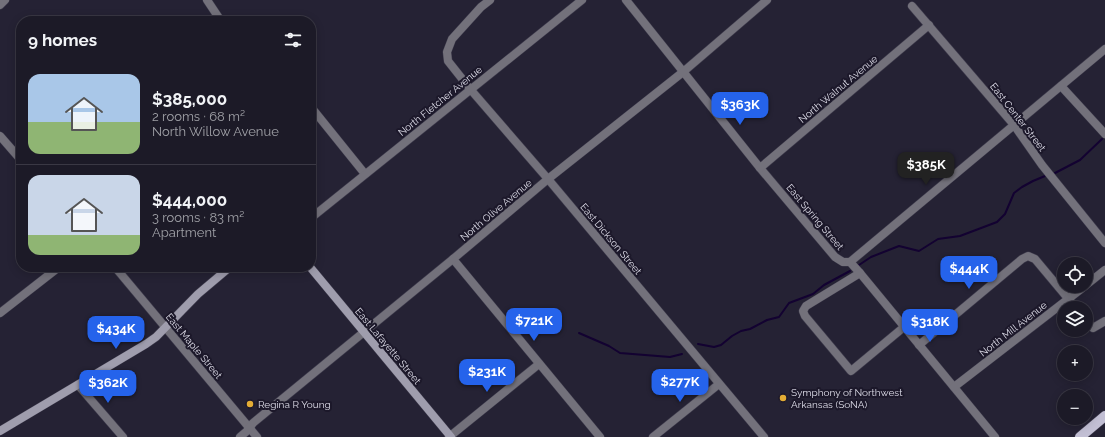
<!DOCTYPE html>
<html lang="en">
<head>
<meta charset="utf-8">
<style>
  body { margin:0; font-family:Raleway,sans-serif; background:#25232f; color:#f1f3f6; height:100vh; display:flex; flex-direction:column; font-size:15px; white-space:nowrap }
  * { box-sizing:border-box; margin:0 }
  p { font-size:13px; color:#a0a1a7 }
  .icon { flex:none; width:22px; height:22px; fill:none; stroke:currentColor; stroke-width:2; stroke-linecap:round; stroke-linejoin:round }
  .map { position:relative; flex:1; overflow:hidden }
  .drawer { position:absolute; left:16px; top:16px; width:300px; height:256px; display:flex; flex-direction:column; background:#1c1a27; border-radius:16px; box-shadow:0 2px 10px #0003,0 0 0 1px #3a3844 }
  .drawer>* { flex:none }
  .buttons { position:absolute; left:1057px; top:257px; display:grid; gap:8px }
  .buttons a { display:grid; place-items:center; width:36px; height:36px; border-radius:50%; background:#1c1a27; box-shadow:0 2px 10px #0003,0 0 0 1px #3a3844; font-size:20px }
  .price { position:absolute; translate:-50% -34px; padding:0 9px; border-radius:8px; background:#2563eb; color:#fff; font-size:13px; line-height:26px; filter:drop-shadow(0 1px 2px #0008) }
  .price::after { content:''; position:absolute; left:50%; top:24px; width:12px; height:9px; margin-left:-6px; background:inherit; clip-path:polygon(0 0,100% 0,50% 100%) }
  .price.current { background:#222; color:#fff }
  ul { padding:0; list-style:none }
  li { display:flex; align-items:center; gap:12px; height:100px; padding:0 12px }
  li+li { border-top:1px solid #3a3844 }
  li span { display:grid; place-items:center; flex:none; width:112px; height:80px; border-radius:12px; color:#555 }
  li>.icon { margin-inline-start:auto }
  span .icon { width:48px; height:48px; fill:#fffc; stroke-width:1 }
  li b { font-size:17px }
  h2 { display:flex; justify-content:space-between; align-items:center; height:48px; padding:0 12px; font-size:17px }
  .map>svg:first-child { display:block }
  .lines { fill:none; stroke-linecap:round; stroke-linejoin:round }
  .stream { stroke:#130231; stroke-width:2 }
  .street-casing { stroke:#3f3c4d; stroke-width:9 }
  .secondary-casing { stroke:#3f3c4d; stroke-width:9 }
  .primary-casing { stroke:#3f3c4d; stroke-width:11 }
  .street { stroke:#73717b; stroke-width:8 }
  .secondary { stroke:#9f9dad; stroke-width:8 }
  .primary { stroke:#c2bfd4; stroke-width:10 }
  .poi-dot { fill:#e4ad35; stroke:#1c182a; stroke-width:1.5 }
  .labels { text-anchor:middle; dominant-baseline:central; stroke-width:4; stroke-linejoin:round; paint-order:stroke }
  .street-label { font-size:10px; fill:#dfdeea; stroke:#1c182a }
  .poi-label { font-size:10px; fill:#dfdeea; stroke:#1c182a; text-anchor:start }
</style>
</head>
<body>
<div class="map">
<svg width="1105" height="437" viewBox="0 0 1105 437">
  <rect width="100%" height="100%" fill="#252234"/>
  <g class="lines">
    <g class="stream">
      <polyline points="1055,173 1080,160 1102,139"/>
      <polyline points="859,265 871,257 899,246 919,251 938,239 960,236 997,222 1005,214 1014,193 1022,187 1033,181 1045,176"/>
      <polyline points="579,333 609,346 620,353 670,357 682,354"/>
      <polyline points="698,344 714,347 721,345 732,336 741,331 750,329 767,320 779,317 789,303 813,294 824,285 850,271"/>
    </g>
    <g class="street-casing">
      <g id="street">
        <polyline points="207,0 221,21"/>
        <polyline points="490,0 481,7 452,39 447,52 448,61 471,90 548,179 764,437"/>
        <polyline points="626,0 760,168 835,257 843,262 850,262 860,273 995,437"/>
        <polyline points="0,5 5,0"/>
        <polyline points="912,6 1014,125 1042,165 1105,243"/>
        <polyline points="1061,86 1105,134"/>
        <polyline points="311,107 365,174"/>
        <polyline points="0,136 21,160"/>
        <polyline points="760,168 929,25"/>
        <polyline points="311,218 582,0"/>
        <polyline points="453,259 600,437"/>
        <polyline points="850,262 1105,49"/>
        <polyline points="115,267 257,437"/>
        <polyline points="860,273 806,306 803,311 805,316 851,371 904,327"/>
        <polyline points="1086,285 1105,270"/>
        <polyline points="0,313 59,267"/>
        <polyline points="1086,320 1093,328 1105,321"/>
        <polyline points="919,345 1022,259 1028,256 1035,259 1076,308"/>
        <polyline points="78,385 123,437"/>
        <polyline points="954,387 1085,286"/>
        <polyline points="240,437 247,431 253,423 453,259 548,179 683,72 767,0"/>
        <polyline points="449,437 539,364"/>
        <polyline points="653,437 719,384"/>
      </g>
    </g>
    <g class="secondary-casing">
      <g id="secondary">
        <polyline points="310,267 451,437"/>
        <polyline points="0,431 146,344 156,337 198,294 230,267"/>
      </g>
    </g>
    <g class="primary-casing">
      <polyline id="primary" points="1080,437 1105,416"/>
    </g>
    <use href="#street" class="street"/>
    <use href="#secondary" class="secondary"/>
    <use href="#primary" class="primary"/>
  </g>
  <g class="poi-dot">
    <circle cx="783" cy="398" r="4"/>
    <circle cx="250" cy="404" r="4"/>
  </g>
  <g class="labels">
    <g class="street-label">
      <text transform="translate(838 89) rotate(-40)">North Walnut Avenue</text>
      <text transform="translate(440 101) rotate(-39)">North Fletcher Avenue</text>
      <text transform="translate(1018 117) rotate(52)">East Center Street</text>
      <text transform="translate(496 210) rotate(-40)">North Olive Avenue</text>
      <text transform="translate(815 217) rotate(50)">East Spring Street</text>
      <text transform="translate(611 239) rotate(50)">East Dickson Street</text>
      <text transform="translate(1013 329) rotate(-38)">North Mill Avenue</text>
      <text transform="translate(194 346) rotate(50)">East Maple Street</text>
      <text transform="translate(388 346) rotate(50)">East Lafayette Street</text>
    </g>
    <g class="poi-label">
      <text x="791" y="392">Symphony of Northwest<tspan x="791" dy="12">Arkansas (SoNA)</tspan></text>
      <text x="258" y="404">Regina R Young</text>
    </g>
  </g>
</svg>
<div class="buttons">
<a><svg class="icon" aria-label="locate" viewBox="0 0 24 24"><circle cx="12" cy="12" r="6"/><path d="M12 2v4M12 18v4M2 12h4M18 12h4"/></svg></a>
<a><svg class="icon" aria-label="layers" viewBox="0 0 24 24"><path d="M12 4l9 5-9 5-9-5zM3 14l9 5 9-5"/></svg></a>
<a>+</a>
<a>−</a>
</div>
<b class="price" style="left:740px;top:126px">$363K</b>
<b class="price current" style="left:926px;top:186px">$385K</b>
<b class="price" style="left:969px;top:290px">$444K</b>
<b class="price" style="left:534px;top:342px">$721K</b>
<b class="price" style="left:930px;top:343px">$318K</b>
<b class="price" style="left:116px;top:350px">$434K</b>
<b class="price" style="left:487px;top:393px">$231K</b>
<b class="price" style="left:680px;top:403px">$277K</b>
<b class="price" style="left:108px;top:404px">$362K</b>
<section class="drawer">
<h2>9 homes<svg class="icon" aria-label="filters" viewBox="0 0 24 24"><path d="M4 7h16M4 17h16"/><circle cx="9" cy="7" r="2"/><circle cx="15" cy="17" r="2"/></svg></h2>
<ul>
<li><span style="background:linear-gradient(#a9c7e8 60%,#8fb573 0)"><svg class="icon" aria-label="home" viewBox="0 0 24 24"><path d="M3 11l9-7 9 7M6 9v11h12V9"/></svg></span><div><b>$385,000</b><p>2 rooms · 68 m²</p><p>North Willow Avenue</p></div></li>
<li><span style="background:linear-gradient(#c9d6e8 75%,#8fb573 0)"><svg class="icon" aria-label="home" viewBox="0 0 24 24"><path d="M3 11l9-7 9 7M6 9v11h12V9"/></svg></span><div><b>$444,000</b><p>3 rooms · 83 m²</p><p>Apartment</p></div></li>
</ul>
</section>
</div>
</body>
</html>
